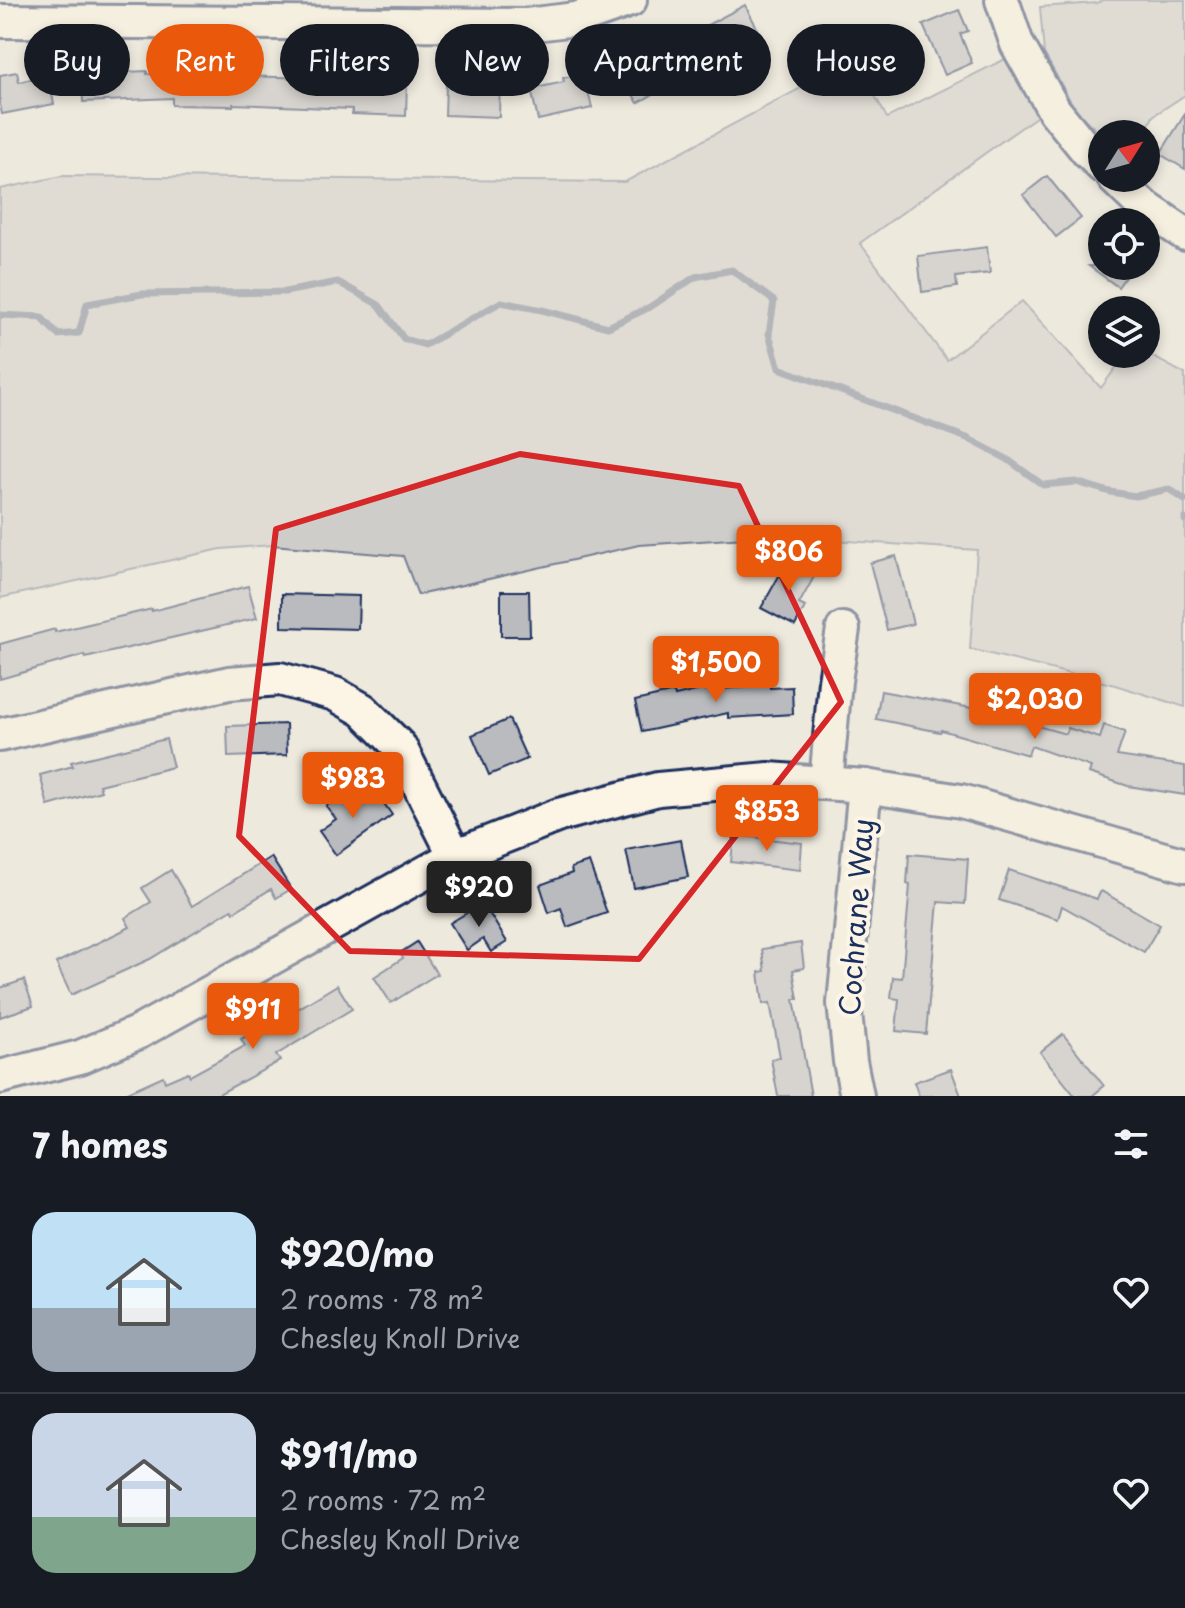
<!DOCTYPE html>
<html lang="en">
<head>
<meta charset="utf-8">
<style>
  body { margin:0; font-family:"Playpen Sans",sans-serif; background:#20242c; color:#f1f3f6; height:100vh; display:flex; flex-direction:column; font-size:30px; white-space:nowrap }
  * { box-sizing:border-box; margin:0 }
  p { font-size:26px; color:#9ea1a6 }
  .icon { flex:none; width:44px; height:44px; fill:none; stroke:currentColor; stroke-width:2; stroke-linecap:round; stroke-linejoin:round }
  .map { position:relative; height:1096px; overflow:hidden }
  .details { display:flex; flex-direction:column; background:#171b24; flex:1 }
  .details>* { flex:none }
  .guide { position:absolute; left:24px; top:24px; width:1138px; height:72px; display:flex; gap:16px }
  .needle { width:52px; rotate:53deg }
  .fabs { position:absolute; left:1088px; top:120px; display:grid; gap:16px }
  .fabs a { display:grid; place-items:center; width:72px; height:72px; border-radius:50%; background:#171b24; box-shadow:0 4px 12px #0003; font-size:40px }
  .price { position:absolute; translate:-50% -68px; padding:0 18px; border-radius:8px; background:#ea580c; color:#fff; font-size:26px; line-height:52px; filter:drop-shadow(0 2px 4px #0008) }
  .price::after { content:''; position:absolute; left:50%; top:48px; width:24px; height:18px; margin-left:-12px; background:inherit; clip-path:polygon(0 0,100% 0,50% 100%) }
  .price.active { background:#222; color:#fff }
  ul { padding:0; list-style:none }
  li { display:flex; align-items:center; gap:24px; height:200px; padding:0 32px }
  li+li { border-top:2px solid #363941 }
  li span { display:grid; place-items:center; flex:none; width:224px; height:160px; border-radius:24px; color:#555 }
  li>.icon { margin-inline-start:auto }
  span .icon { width:96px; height:96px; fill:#fffc; stroke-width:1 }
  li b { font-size:34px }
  h2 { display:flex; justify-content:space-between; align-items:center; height:96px; padding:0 32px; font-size:34px }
  .chip { padding:0 28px; border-radius:36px; background:#171b24; box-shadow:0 4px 12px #0003; font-size:28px; line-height:72px }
  .chip.active { background:#ea580c; color:#fff }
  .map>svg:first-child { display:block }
  .green { fill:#cfcdca; stroke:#757e94; stroke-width:2 }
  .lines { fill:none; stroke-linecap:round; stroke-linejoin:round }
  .stream { stroke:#6c778f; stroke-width:7 }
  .building { fill:#babbbe; stroke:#1b2f5e; stroke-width:2 }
  .minor-casing { stroke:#1b2f5e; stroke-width:38 }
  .minor { stroke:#fcf5e5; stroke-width:32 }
  .marked { fill:none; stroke:#d62828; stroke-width:6; stroke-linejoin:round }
  .labels { text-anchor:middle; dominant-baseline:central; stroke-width:8; stroke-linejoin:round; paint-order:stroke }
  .street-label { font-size:28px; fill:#1b2f5e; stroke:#fcf5e5 }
</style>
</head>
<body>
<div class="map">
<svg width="1185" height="1096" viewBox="0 0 1185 1096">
  <rect width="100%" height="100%" fill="#eee9dd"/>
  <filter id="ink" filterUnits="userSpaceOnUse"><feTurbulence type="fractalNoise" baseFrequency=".0125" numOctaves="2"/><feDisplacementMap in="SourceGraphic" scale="16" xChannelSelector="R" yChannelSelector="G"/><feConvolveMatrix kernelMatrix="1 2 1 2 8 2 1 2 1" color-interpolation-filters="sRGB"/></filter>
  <g filter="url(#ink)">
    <g class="green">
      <polygon points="1103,0 1185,0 1185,95 1153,116 1145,134 1102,135 1076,111 1044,53 1040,7 1097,3"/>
      <polygon points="1007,58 1040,114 860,243 947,360 1022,301 1101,388 1126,354 1146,353 1185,374 1185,707 1115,685 970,649 977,550 775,536 639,545 418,595 403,556 272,545 221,549 0,598 0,189 62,176 625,182 855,59 887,118"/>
    </g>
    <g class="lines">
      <g class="stream">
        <polyline points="0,315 41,317 58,335 79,333 87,304 142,294 285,292 338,282 379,305 404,339 425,345 501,302 542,310 608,327 650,307 695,277 732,270 774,301 769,334 779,368 967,438 1007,459 1043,485 1076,482 1110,492 1136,496 1169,489 1185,500"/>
        <polyline points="1185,519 1185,520"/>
      </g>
    </g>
    <g class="building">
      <polygon points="745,5 763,39 713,64 696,31"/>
      <polygon points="959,10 968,31 960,34 972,63 945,75 923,25"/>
      <polygon points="665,50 681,78 638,103 622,76"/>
      <polygon points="147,71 147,74 407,80 406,116 352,114 352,109 233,104 233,106 172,105 172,98 83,102 82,74"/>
      <polygon points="17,72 19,82 48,75 54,104 2,114 0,105 0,75"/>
      <polygon points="584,73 592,108 538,120 531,89 564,82 563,78"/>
      <polygon points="478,78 500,79 499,117 445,115 446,85 478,86"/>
      <polygon points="1185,114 1185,169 1160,154"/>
      <polygon points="1047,176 1081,218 1056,237 1023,195"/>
      <polygon points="987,247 990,273 956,277 957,287 922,292 918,256"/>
      <polygon points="1089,266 1133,266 1118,287"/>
      <polygon points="896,556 913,624 887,630 870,563"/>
      <polygon points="788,560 815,575 799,604 805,607 795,626 761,608"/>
      <polygon points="248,586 257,618 85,658 84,655 0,679 0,644 55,629 55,632 152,609 152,611"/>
      <polygon points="501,591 529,591 530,636 501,636"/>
      <polygon points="282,594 359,596 358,629 282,627"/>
      <polygon points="769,670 770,688 792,687 793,714 728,718 728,713 642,732 635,701 674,692 675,696 700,690 749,687 748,671"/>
      <polygon points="881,691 977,709 1066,734 1068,728 1100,738 1104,725 1125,732 1117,756 1185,766 1185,795 1128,786 1089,773 1091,767 1031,746 1028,755 941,730 940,732 876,719"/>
      <polygon points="509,719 527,759 489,775 472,735"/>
      <polygon points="286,724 287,755 228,757 227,726"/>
      <polygon points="166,739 173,767 99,785 101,791 48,806 40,775 73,766 71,762"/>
      <polygon points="346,792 357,806 376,792 392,815 336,855 319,831 336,819 326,806"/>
      <polygon points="734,835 802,843 800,870 731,862"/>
      <polygon points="681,840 688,877 634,888 626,850"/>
      <polygon points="909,854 968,859 965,904 938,902 926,1034 896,1031 899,999 891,998 893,977 902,978 910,885 907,884"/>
      <polygon points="271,857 291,889 276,898 271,889 234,912 232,909 150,959 71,995 56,963 130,927 125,918 151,902 142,888 171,870 192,906"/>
      <polygon points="589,862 607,913 567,927 561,908 549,913 540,885 572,873 571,868"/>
      <polygon points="1009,870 1097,899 1101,891 1160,925 1144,952 1062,906 1058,919 999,900"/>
      <polygon points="483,903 507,942 491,952 483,939 467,950 450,923"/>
      <polygon points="417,942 437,974 391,1003 374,977 403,958 400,953"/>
      <polygon points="801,943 804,968 793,970 798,999 794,999 811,1096 778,1096 771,1059 780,1057 770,1003 763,1004 759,972 765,971 762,949"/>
      <polygon points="24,980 33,1006 0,1017 0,988"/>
      <polygon points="337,985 352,1009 276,1055 280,1061 215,1096 119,1096 163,1076 165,1082 188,1072 190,1076 245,1046 241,1039 262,1028 263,1030"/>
      <polygon points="1063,1034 1104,1086 1092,1096 1075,1096 1040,1052"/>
      <polygon points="951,1069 961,1096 919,1096 914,1082"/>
    </g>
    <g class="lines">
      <g class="minor-casing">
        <g id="minor">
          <polyline points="1002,0 1017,44 1054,110 1088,152 1102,166"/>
          <polyline points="0,21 527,25 576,19 630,0"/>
          <polyline points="1114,178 1142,205 1185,234"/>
          <polyline points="0,735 229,683 280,679 335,694 363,710 400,747 455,856"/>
          <polyline points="826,783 835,681 843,629"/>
          <polyline points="0,1077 80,1057 139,1032 455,856 559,815 658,789 769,779 865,786 961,801 1185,865"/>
          <polyline points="857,1096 850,1061 844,1003 865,786"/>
        </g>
      </g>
      <use href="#minor" class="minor"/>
    </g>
  </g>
  <path d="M0 0H1185V1096H0ZM520 454 739 486 841 702 639 959 350 951 239 836 276 529Z" fill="#eee9dd" fill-opacity=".55" fill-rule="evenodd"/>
  <path class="marked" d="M520 454 739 486 841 702 639 959 350 951 239 836 276 529Z"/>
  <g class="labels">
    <g class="street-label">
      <text transform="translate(855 917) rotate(-86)">Cochrane Way</text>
    </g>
  </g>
</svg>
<div class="fabs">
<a><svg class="needle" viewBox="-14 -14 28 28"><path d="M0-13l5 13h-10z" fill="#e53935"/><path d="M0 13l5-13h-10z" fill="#9ea1a6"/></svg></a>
<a><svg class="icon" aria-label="locate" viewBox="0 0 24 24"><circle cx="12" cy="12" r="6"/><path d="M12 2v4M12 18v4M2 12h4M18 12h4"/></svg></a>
<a><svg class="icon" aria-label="layers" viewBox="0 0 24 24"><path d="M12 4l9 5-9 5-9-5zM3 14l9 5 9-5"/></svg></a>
</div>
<b class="price" style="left:789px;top:593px">$806</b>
<b class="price" style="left:716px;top:704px">$1,500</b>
<b class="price" style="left:1035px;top:741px">$2,030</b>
<b class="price" style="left:353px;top:820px">$983</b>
<b class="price" style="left:767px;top:853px">$853</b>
<b class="price active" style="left:479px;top:929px">$920</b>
<b class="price" style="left:253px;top:1051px">$911</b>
<div class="guide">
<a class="chip">Buy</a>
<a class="chip active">Rent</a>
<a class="chip">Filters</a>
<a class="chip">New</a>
<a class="chip">Apartment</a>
<a class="chip">House</a>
</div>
</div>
<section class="details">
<h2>7 homes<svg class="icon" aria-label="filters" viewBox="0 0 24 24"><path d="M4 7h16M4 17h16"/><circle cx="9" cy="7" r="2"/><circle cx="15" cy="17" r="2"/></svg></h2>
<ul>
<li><span style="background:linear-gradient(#bfe0f5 60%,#9aa5b1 0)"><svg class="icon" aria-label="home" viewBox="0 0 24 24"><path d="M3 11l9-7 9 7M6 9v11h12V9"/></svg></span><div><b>$920/mo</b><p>2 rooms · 78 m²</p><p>Chesley Knoll Drive</p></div><svg class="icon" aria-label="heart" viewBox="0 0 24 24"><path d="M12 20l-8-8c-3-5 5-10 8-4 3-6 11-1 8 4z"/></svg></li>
<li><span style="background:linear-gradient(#c9d6e8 65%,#7fa58c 0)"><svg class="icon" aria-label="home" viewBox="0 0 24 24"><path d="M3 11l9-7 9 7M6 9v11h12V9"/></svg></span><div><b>$911/mo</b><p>2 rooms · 72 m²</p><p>Chesley Knoll Drive</p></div><svg class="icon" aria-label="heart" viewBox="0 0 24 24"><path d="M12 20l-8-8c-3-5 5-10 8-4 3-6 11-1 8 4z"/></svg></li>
</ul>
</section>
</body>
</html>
